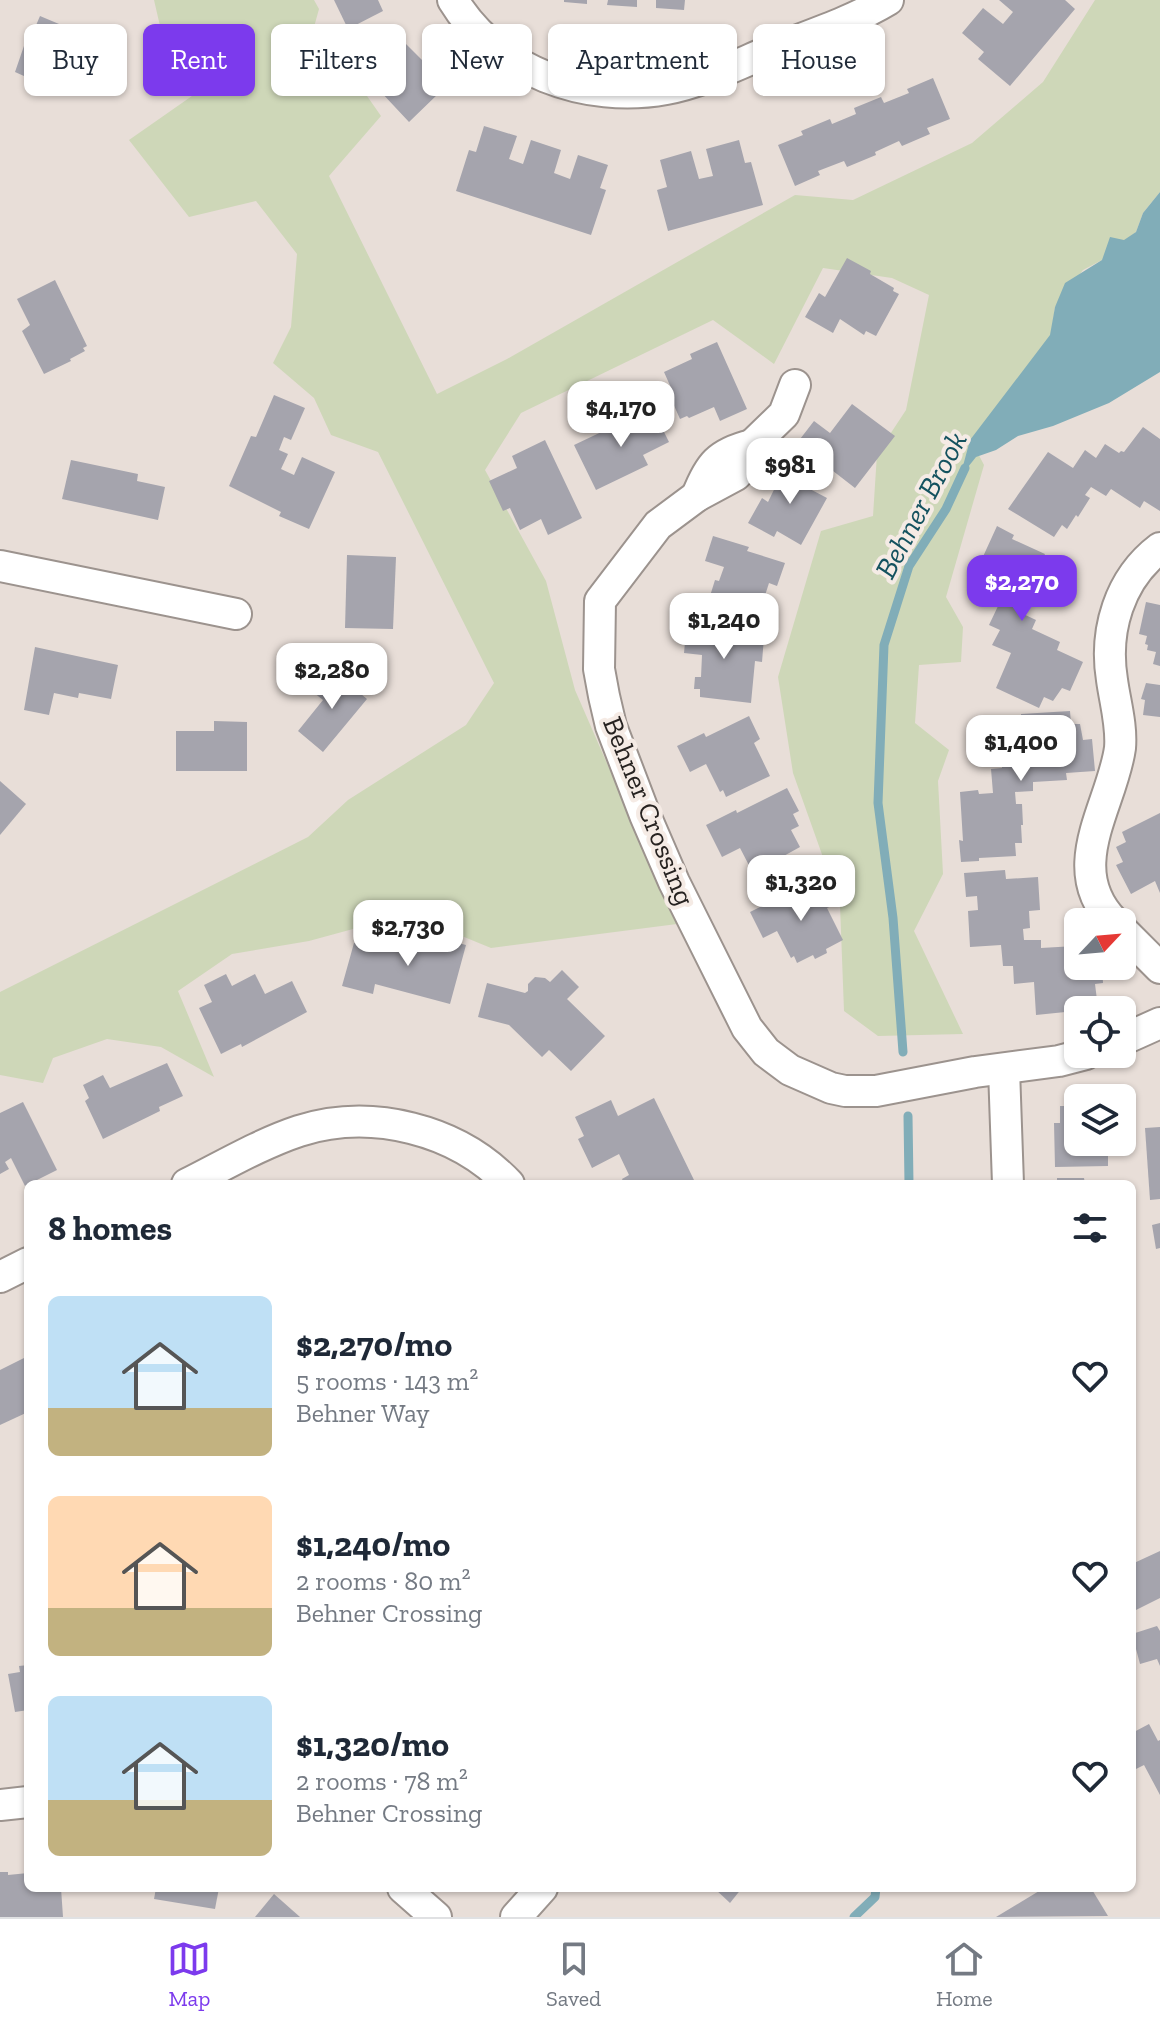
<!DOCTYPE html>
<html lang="en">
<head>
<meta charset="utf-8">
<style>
  body { margin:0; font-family:"Zilla Slab",serif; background:#f6f6f7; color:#1f2937; height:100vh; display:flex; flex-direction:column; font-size:30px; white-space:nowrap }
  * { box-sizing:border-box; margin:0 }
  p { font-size:26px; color:#747a83 }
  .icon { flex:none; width:44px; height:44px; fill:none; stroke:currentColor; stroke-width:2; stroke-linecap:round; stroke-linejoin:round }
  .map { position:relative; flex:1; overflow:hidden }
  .sheet { position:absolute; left:24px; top:1180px; width:1112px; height:712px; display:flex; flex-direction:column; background:#fff; border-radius:12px; box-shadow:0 2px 6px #0004 }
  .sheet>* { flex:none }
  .banner { position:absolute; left:24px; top:24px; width:1112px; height:72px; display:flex; gap:16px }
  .needle { width:52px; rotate:64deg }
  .tools { position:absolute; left:1064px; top:908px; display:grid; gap:16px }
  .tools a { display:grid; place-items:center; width:72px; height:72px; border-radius:12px; background:#fff; box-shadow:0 2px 6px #0004; font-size:40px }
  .price { position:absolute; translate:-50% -68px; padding:0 18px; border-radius:16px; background:#fff; color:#222; font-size:26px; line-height:52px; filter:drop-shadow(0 2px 4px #0008) }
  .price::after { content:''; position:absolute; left:50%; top:48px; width:24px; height:18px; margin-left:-12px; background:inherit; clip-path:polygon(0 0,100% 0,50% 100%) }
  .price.selected { background:#7c3aed; color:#fff }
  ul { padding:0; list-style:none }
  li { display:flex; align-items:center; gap:24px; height:200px; padding:0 24px }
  li span { display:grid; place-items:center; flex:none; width:224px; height:160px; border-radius:12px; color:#555 }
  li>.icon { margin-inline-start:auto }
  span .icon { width:96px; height:96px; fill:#fffc; stroke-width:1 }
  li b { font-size:34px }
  h2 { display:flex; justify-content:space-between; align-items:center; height:96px; padding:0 24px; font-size:34px }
  .pill { padding:0 28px; border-radius:12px; background:#fff; box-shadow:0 2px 6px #0004; font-size:28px; line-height:72px }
  .pill.selected { background:#7c3aed; color:#fff }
  .tabs { display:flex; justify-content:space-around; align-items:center; height:112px; border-top:2px solid #e0e1e3; background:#fff; font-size:22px; color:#747a83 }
  .tabs a { display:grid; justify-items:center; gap:4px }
  .tabs .selected { color:#7c3aed }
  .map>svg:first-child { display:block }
  .green { fill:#ced7b8 }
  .water { fill:#81adb8 }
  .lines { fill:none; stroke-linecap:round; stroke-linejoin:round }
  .stream { stroke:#81adb8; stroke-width:9 }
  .building { fill:#a5a4ad }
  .minor-casing { stroke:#9c938e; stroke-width:34 }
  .minor { stroke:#fff; stroke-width:30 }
  .labels { text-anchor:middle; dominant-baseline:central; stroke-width:8; stroke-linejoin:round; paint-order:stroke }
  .street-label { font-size:28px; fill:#262220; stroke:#f5ebe5 }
  .water-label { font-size:30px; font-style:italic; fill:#14525f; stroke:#f5ebe5 }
</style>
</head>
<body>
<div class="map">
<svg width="1160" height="1917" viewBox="0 0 1160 1917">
  <rect width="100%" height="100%" fill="#e8ded8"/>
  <polygon class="green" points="154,0 314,0 319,9 298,85 351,73 381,116 329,176 437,394 507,359 795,195 853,200 972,143 1043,82 1095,0 1160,0 1160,192 1143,213 1136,232 1102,260 1083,270 1055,307 1051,335 971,440 984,465 946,597 963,627 961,662 919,665 915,723 949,750 938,781 943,874 914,931 963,1034 878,1036 844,1011 840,905 793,773 778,677 821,531 873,516 877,454 906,410 929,295 892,278 823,268 774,364 713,320 521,413 485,470 546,581 575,690 677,924 491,948 408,914 309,941 232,954 178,991 214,1077 161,1047 107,1039 53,1058 43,1083 0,1075 0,992 308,837 348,800 466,725 494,683 378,452 331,435 314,398 273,363 291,327 297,254 256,201 189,217 129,140 212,82 160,26"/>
  <polygon class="water" points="1160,192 1160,372 1109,403 1053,426 1018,436 996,450 976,457 960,477 970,440 1050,335 1055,307 1065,283 1102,260 1110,237 1124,240 1136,232 1143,213"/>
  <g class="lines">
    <g class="stream">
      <polyline points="903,1052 893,918 878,803 884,645 909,566 946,509 965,468"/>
      <polyline points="908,1116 909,1184"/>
      <polyline points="854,1917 875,1897 876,1888"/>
    </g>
  </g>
  <g class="building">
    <polygon points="334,0 378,0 383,11 348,29"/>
    <polygon points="564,0 587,0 587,4 564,2"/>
    <polygon points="608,0 637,0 637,7 607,5"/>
    <polygon points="656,0 685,0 684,10 656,8"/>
    <polygon points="999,0 1065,0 1075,9 1010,86 978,59 984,52 962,33 983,8 1003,24 1013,12"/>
    <polygon points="40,16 78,32 53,89 15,72 25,43 28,44"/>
    <polygon points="402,40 431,69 423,76 439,93 409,122 365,75"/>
    <polygon points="933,78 950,119 927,128 930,134 902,146 899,141 875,152 876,155 847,167 844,161 818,171 820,175 795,186 778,145 803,135 801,131 830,119 832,124 856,114 854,108 881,97 884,103 909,93 907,89"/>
    <polygon points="484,126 517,136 509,159 523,164 531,140 561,150 554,173 570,179 578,155 608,165 600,188 606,190 591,235 456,191 469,150 476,152"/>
    <polygon points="739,140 745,163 751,162 763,205 668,231 657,190 667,187 660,160 691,151 699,179 713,176 706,149"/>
    <polygon points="847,258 871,271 870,274 894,288 893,291 899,294 876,336 866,331 864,335 840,319 833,333 805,317 819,293 825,297"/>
    <polygon points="55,280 87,346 83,348 85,351 70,359 71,361 44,374 22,331 30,325 17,299"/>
    <polygon points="717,342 747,409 720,421 714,407 689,418 687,416 680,419 668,392 672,390 664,372 692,359 690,354"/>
    <polygon points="274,395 305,408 291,440 284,437 279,450 288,454 281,469 294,475 302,457 335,472 309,529 279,516 281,512 229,486 251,436 256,437"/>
    <polygon points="852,404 895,436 855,488 797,443 814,421 830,433"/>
    <polygon points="652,408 669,442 643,455 648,465 596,490 574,445"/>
    <polygon points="1143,427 1160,439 1160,511 1144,501 1140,508 1111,489 1106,496 1091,487 1085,495 1090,498 1078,517 1076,515 1067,529 1062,525 1054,537 1008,509 1048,452 1073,468 1085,450 1096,458 1105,444 1119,453 1121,451 1124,452"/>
    <polygon points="545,440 582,518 548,535 541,519 520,530 510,508 503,511 489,481 517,468 512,456"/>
    <polygon points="71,460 138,474 137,481 165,487 158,520 62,499"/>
    <polygon points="788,461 815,476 808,488 827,498 801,545 777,531 774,537 748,523 762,498 768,502"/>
    <polygon points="997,526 1014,535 1012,539 1045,554 1040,565 1044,568 1037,584 1039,585 1031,604 1025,601 1019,612 1036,620 1032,629 1060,642 1057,650 1083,662 1070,691 1062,688 1053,701 1044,697 1039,708 996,688 1011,653 992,645 1000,630 989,625 999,604 969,593 985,562 981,561"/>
    <polygon points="713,536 749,547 747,551 785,563 777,586 769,583 758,617 712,603 714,597 710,596 715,580 719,581 724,567 705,561"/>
    <polygon points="347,555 396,557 393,629 345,628"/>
    <polygon points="1146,602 1160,605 1160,666 1153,664 1156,652 1147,650 1148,645 1145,644 1147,636 1139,634"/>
    <polygon points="687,621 723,625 722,633 764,637 762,662 755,661 751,703 700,697 700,689 694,689 695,677 701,677 702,655 684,653"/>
    <polygon points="35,647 118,665 111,699 79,693 78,698 54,693 49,715 24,710"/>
    <polygon points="332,670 367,699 323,752 298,731 323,700 313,692"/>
    <polygon points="1146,683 1160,685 1160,717 1143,715 1145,700 1141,699"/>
    <polygon points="1070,711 1071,724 1080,724 1083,740 1092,739 1095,771 1066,773 1067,780 1033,782 1033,791 1015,792 1016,804 1022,804 1023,825 1021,825 1022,843 1015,843 1016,856 979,858 979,861 961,862 959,840 963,841 960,792 978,790 979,794 993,793 991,769 1002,768 1002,752 1022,751 1021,714"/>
    <polygon points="749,716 760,739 754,743 770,776 726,797 723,790 720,792 706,764 690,772 677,746 704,733 706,737"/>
    <polygon points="214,721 247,722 247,771 176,771 176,731 214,731"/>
    <polygon points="0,781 26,804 0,835"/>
    <polygon points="787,788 799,811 793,814 799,826 791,830 800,847 753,873 740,848 722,857 706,825 736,810 737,813"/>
    <polygon points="1160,813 1160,893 1155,881 1131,894 1116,865 1123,862 1116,847 1126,842 1122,832"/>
    <polygon points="1005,870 1006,879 1038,877 1040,910 1029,911 1030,928 1023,929 1024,940 1041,940 1041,948 1075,946 1078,966 1102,966 1103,983 1095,984 1097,1000 1084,1001 1085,1010 1036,1015 1034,982 1014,984 1013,966 1003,966 1001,945 970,947 968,911 978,910 977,896 966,897 964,873"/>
    <polygon points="822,882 834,905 827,908 843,940 826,949 827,953 815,959 813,955 797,963 794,956 791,958 777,931 763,938 750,912 778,898 780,903"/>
    <polygon points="407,936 433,943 434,937 466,945 450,1004 375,984 373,994 342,986 354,943 386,951 388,941 405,945"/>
    <polygon points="562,970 579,987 567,999 605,1036 571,1071 549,1050 542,1057 509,1025 478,1017 487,983 525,993 528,991 528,984 535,977 545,978 550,982"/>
    <polygon points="226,974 232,986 255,974 265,994 292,981 307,1012 242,1047 241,1044 221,1054 199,1008 212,1002 204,985"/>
    <polygon points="167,1063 183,1096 159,1107 160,1111 103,1139 85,1101 89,1098 83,1085 103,1075 110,1088"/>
    <polygon points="654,1098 694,1180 687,1184 624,1184 622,1179 629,1175 619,1154 592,1168 578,1139 584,1136 575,1117 611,1100 618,1116"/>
    <polygon points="23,1102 57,1170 25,1186 11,1158 5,1162 9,1169 0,1174 0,1113"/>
    <polygon points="1060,1106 1078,1106 1078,1142 1108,1142 1108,1166 1055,1167 1054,1123 1060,1123"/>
    <polygon points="1160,1127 1160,1199 1150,1200 1145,1128"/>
    <polygon points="1057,1178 1084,1178 1085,1184 1057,1184"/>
    <polygon points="1160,1223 1160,1248 1156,1249 1152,1225"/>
    <polygon points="28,1356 28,1412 0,1425 0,1370"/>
    <polygon points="1160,1551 1160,1598 1132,1612 1132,1557 1134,1563"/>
    <polygon points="1157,1626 1160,1631 1160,1666 1157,1659 1140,1664 1132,1634"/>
    <polygon points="28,1665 28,1710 15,1712 8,1674 20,1672 19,1666"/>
    <polygon points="1149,1724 1158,1741 1160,1740 1160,1795 1144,1765 1136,1769 1132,1761 1132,1733"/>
    <polygon points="0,1872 8,1872 8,1875 28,1873 28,1888 61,1888 63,1917 0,1917"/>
    <polygon points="156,1888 219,1888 215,1909 154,1899"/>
    <polygon points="714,1888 742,1888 730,1903"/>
    <polygon points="1044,1888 1091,1888 1108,1916 996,1917"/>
    <polygon points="274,1894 300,1917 255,1917"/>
  </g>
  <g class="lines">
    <g class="minor-casing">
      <g id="minor">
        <path d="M453 0C496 71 586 104 666 89 704 82 740 63 775 49 813 34 853 21 888 0"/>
        <polyline points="795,385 784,414 752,445 745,465 736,475 697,496 658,525 600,601 599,669 604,696 611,726 645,815 674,882 747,1028 766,1052 790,1070 831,1088 845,1091 876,1091 975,1072 1059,1061 1086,1054"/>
        <path d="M697 496C709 465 718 453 752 445"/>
        <polyline points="0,566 236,614"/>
        <path d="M1114 922C1061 868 1112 806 1120 748 1122 725 1115 702 1112 680 1104 631 1119 579 1160 548"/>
        <polyline points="1122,930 1160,968"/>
        <polyline points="1122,1040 1160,1023"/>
        <polyline points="1004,1069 1008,1184"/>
        <path d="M187 1184C223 1166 260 1144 299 1131 371 1108 457 1129 509 1184"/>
        <polyline points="0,1277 28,1263"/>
        <polyline points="0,1805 28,1802"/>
        <polyline points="403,1888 436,1917"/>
        <polyline points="516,1917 542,1888"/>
      </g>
    </g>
    <use href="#minor" class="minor"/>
  </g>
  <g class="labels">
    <g class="street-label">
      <text transform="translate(649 811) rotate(68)">Behner Crossing</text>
    </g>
    <g class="water-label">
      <text transform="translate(921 505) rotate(-62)">Behner Brook</text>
    </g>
  </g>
</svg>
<div class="tools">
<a><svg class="needle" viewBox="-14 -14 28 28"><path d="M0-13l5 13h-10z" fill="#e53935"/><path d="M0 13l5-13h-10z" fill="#747a83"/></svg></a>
<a><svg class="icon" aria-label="locate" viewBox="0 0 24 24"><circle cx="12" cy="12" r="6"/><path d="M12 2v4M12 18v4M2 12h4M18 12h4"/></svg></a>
<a><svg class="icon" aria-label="layers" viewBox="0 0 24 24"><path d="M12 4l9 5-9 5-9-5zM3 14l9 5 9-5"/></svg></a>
</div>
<b class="price" style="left:621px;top:449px">$4,170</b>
<b class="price" style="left:790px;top:506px">$981</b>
<b class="price selected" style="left:1022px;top:623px">$2,270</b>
<b class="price" style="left:724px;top:661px">$1,240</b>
<b class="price" style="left:332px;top:711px">$2,280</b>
<b class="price" style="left:1021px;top:783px">$1,400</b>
<b class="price" style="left:801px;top:923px">$1,320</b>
<b class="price" style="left:408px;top:968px">$2,730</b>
<div class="banner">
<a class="pill">Buy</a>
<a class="pill selected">Rent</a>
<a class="pill">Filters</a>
<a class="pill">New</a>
<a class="pill">Apartment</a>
<a class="pill">House</a>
</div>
<section class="sheet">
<h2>8 homes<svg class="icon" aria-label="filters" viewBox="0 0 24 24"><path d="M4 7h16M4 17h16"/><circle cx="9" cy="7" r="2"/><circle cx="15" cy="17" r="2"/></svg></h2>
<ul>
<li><span style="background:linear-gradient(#bfe0f5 70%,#c2b280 0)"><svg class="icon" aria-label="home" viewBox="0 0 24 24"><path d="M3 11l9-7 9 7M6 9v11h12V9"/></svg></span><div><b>$2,270/mo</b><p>5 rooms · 143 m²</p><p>Behner Way</p></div><svg class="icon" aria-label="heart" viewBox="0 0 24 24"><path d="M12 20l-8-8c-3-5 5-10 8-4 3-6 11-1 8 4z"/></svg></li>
<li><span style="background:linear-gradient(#ffd9b3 70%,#c2b280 0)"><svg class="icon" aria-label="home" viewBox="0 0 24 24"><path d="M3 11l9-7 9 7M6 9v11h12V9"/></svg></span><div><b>$1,240/mo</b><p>2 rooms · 80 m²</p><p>Behner Crossing</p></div><svg class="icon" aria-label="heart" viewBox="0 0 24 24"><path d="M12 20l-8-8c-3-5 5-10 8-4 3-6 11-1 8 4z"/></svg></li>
<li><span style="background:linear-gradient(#bfe0f5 65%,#c2b280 0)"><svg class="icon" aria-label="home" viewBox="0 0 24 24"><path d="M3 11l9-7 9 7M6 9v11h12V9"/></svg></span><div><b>$1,320/mo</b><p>2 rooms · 78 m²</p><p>Behner Crossing</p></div><svg class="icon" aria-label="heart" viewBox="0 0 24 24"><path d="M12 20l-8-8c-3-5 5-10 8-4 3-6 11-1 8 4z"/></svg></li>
</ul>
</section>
</div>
<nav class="tabs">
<a class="selected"><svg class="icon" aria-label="map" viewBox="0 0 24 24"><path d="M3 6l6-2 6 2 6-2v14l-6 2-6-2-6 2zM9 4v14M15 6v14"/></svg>Map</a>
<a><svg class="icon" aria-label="saved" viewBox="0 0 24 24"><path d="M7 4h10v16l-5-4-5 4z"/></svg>Saved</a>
<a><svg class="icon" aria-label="home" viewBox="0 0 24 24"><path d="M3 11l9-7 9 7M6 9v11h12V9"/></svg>Home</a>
</nav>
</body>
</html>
